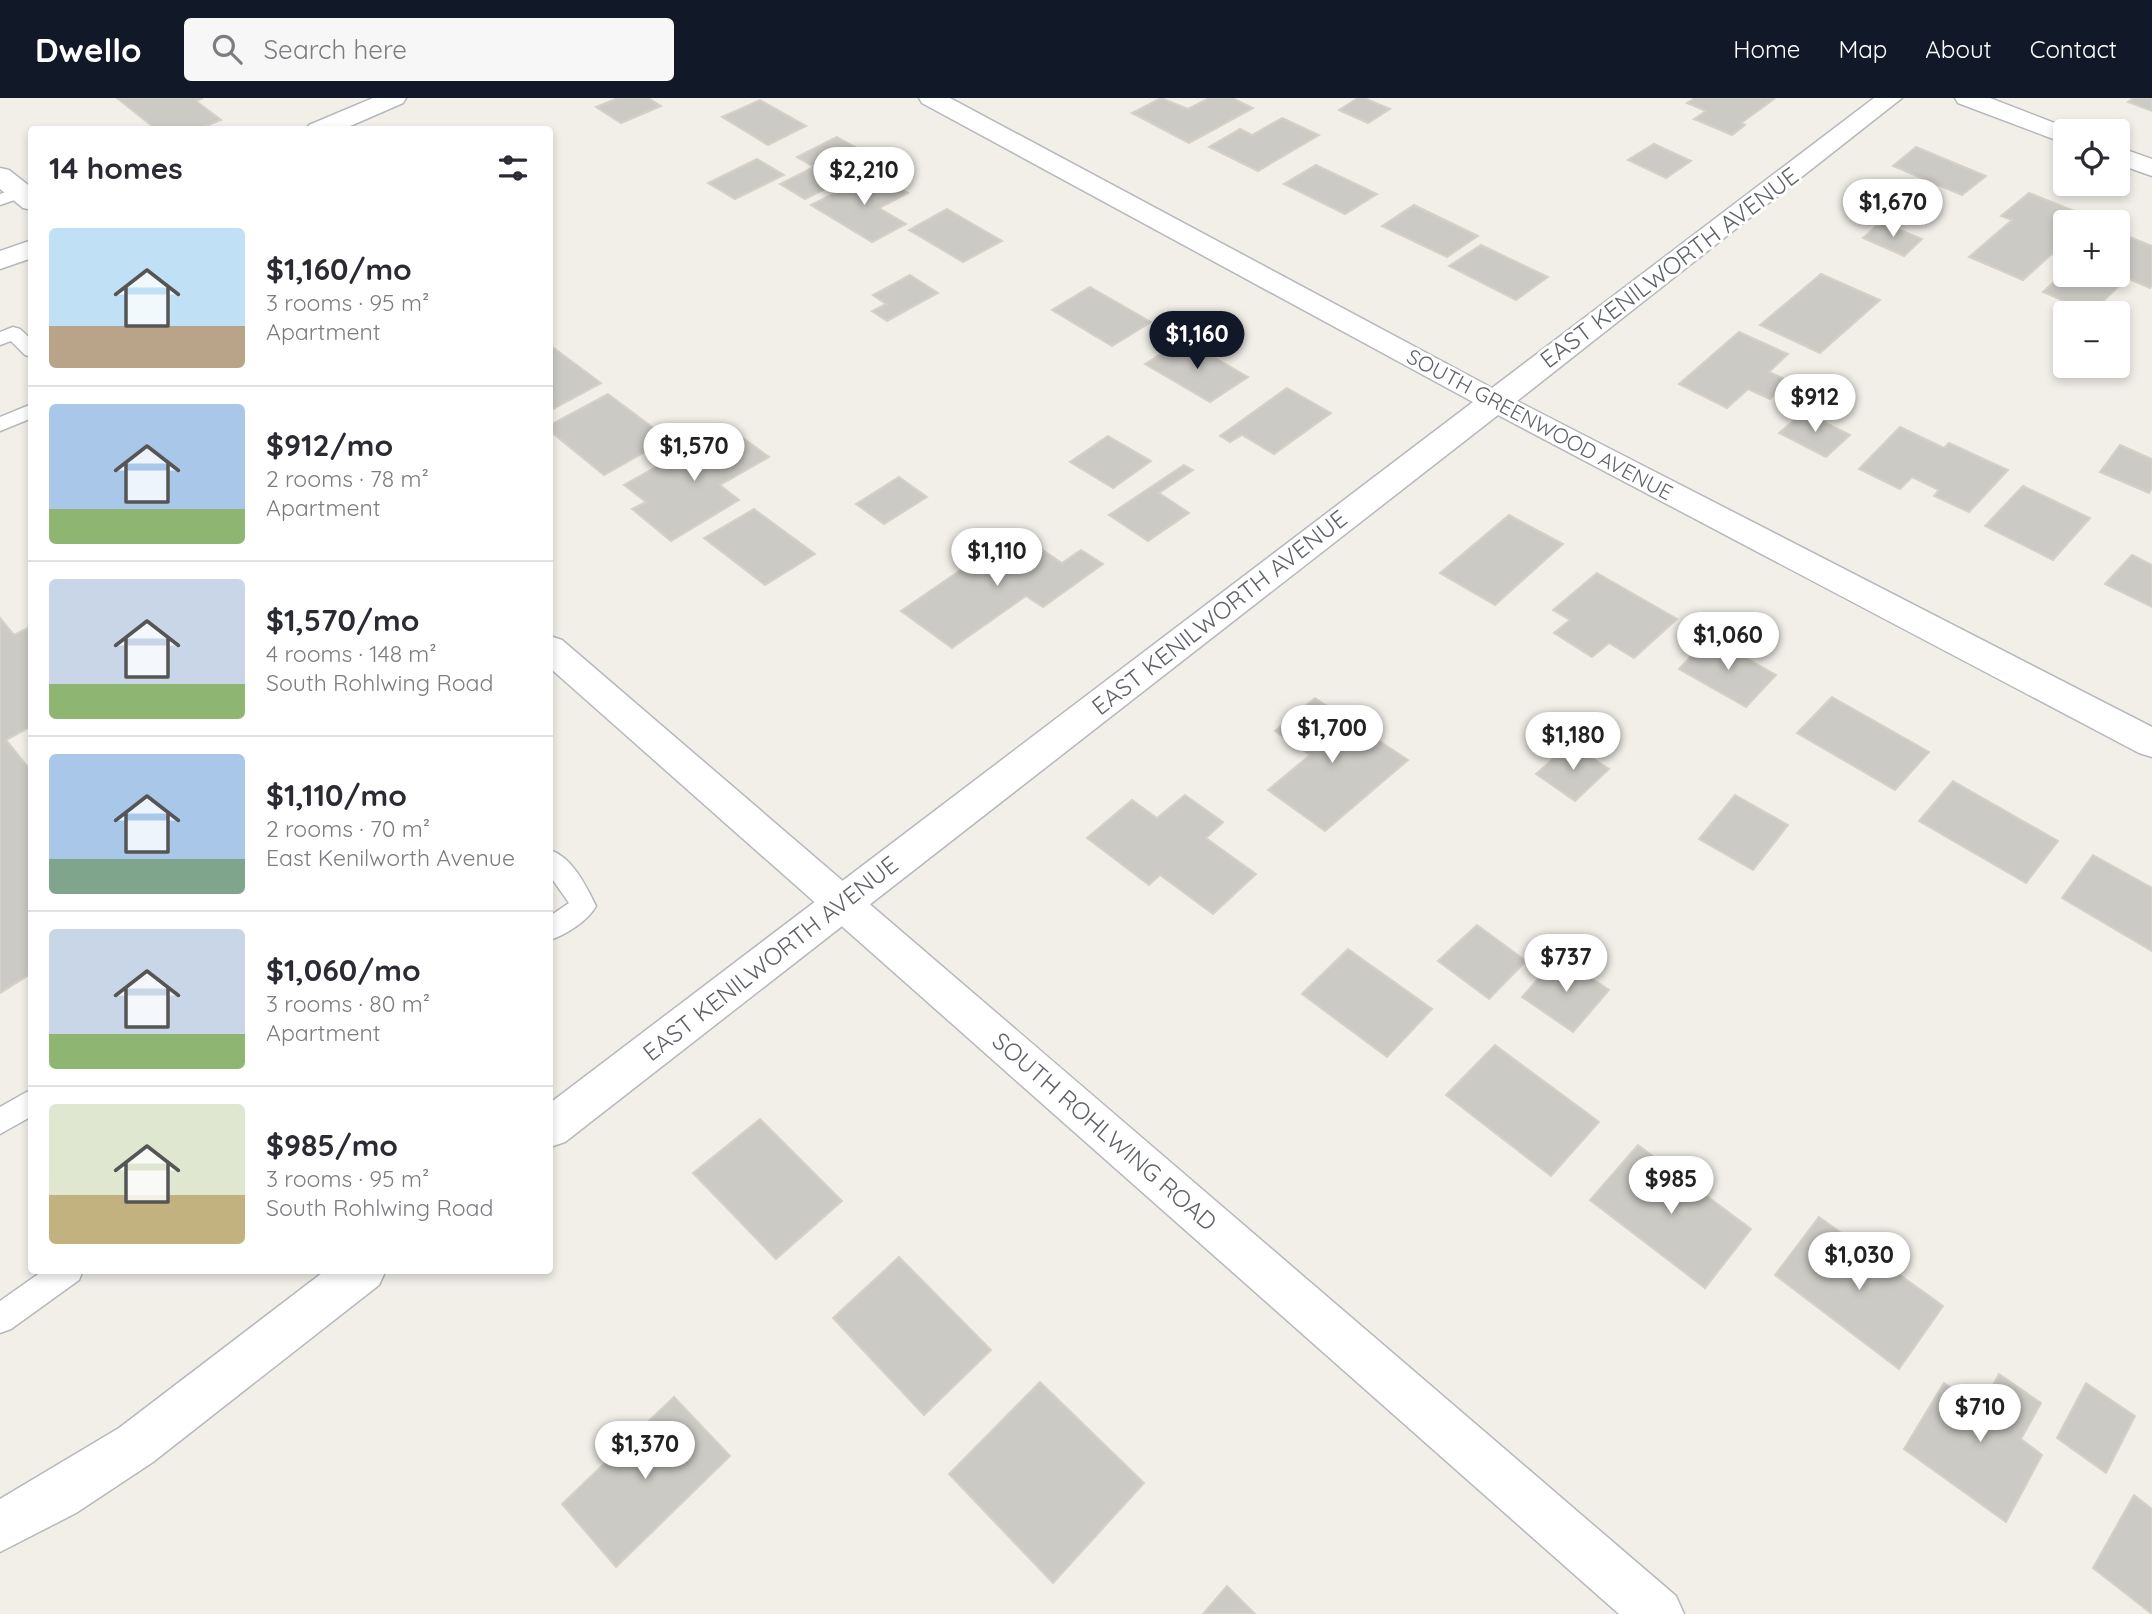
<!DOCTYPE html>
<html lang="en">
<head>
<meta charset="utf-8">
<style>
  body { margin:0; font-family:Quicksand,sans-serif; background:#f7f7f7; color:#2b2b33; height:100vh; display:flex; flex-direction:column; font-size:26px; white-space:nowrap }
  * { box-sizing:border-box; margin:0 }
  p { font-size:23px; color:#7c7c81 }
  .icon { flex:none; width:38px; height:38px; fill:none; stroke:currentColor; stroke-width:2; stroke-linecap:round; stroke-linejoin:round }
  .map { position:relative; flex:1; overflow:hidden }
  .details { position:absolute; left:28px; top:28px; width:525px; height:1148px; display:flex; flex-direction:column; background:#fff; border-radius:7px; box-shadow:0 4px 10px #0003 }
  .details>* { flex:none }
  .controls { position:absolute; left:2053px; top:21px; display:grid; gap:14px }
  .controls a { display:grid; place-items:center; width:77px; height:77px; border-radius:7px; background:#fff; box-shadow:0 4px 10px #0003; font-size:35px }
  .price { position:absolute; translate:-50% -60px; padding:0 16px; border-radius:24px; background:#fff; color:#222; font-size:23px; line-height:46px; filter:drop-shadow(0 2px 4px #0008) }
  .price::after { content:''; position:absolute; left:50%; top:42px; width:21px; height:16px; margin-left:-10px; background:inherit; clip-path:polygon(0 0,100% 0,50% 100%) }
  .price.active { background:#111827; color:#fff }
  ul { padding:0; list-style:none }
  li { display:flex; align-items:center; gap:21px; height:175px; padding:0 21px }
  li+li { border-top:2px solid #e1e1e2 }
  li span { display:grid; place-items:center; flex:none; width:196px; height:140px; border-radius:7px; color:#555 }
  li>.icon { margin-inline-start:auto }
  span .icon { width:84px; height:84px; fill:#fffc; stroke-width:1 }
  li b { font-size:30px }
  h2 { display:flex; justify-content:space-between; align-items:center; height:84px; padding:0 21px; font-size:30px }
  header { display:flex; align-items:center; gap:42px; box-sizing:border-box; height:98px; padding:0 35px; background:#111827; color:#fff }
  header strong { font-size:33px }
  nav { display:flex; gap:38px; margin-inline-start:auto; font-size:24px }
  .search { width:490px; height:63px; background:#f7f7f7; display:flex; align-items:center; gap:18px; box-sizing:border-box; padding:0 24px; border-radius:7px; color:#7c7c81; font-size:26px }
  .map>svg:first-child { display:block }
  .building { fill:#cccac5; stroke:#d6d1c6; stroke-width:2 }
  .lines { fill:none; stroke-linecap:round; stroke-linejoin:round }
  .service-casing { stroke:#b5b8bc; stroke-width:3 }
  .minor-casing { stroke:#b5b8bc; stroke-width:3 }
  .tertiary-casing { stroke:#b5b8bc; stroke-width:3 }
  .service { fill:#fff; fill-rule:evenodd }
  .minor { fill:#fff; fill-rule:evenodd }
  .tertiary { fill:#fff; fill-rule:evenodd }
  .labels { text-anchor:middle; dominant-baseline:central; stroke-width:6; stroke-linejoin:round; paint-order:stroke }
  .far-street-label { font-size:21px; fill:#5f6368; stroke:#fff }
  .street-label { font-size:24px; fill:#5f6368; stroke:#fff }
</style>
</head>
<body>
<header>
<strong>Dwello</strong>
<div class="search"><svg class="icon" aria-label="search" viewBox="0 0 24 24"><circle cx="10" cy="10" r="6"/><path d="M15 15l6 6"/></svg>Search here</div>
<nav><a>Home</a><a>Map</a><a>About</a><a>Contact</a></nav>
</header>
<div class="map">
<svg width="2152" height="1516" viewBox="0 0 2152 1516">
  <rect width="100%" height="100%" fill="#f1efe8"/>
  <g class="building">
    <polygon points="117,0 203,0 196,3 221,22 196,32 157,32"/>
    <polygon points="618,0 648,0 661,8 621,25 596,9"/>
    <polygon points="1161,0 1188,11 1209,0 1232,0 1253,10 1189,45 1132,15"/>
    <polygon points="1358,0 1364,0 1390,11 1368,25 1339,12"/>
    <polygon points="1695,0 1771,0 1774,1 1741,25 1745,27 1732,37 1694,21 1706,13 1687,5"/>
    <polygon points="2133,0 2152,0 2152,13 2128,4"/>
    <polygon points="760,2 806,28 768,47 722,19"/>
    <polygon points="1282,20 1319,37 1258,73 1209,49 1240,31 1252,37"/>
    <polygon points="837,39 880,63 805,101 780,86 814,69 797,59"/>
    <polygon points="1654,46 1691,63 1666,80 1628,62"/>
    <polygon points="1916,49 1986,78 1962,97 1893,68"/>
    <polygon points="757,61 784,77 735,101 708,85"/>
    <polygon points="1316,67 1377,96 1345,116 1284,86"/>
    <polygon points="874,75 908,95 879,110 906,126 872,144 811,107"/>
    <polygon points="2029,95 2092,120 2088,124 2065,124 2065,144 2023,182 1969,159 2012,122 2001,118"/>
    <polygon points="1414,107 1478,138 1447,159 1382,128"/>
    <polygon points="947,111 1002,143 963,164 909,132"/>
    <polygon points="1881,124 1922,141 1904,158 1863,140"/>
    <polygon points="2120,135 2152,148 2152,187 2150,190 2127,180 2091,215 2043,194 2065,173 2065,177 2118,177"/>
    <polygon points="1481,147 1548,179 1516,202 1449,168"/>
    <polygon points="1821,176 1880,202 1820,255 1760,227"/>
    <polygon points="910,177 938,195 887,223 872,213 886,206 873,197"/>
    <polygon points="1090,189 1151,224 1112,248 1052,212"/>
    <polygon points="1739,234 1788,256 1769,274 1789,283 1770,301 1748,291 1727,310 1679,286"/>
    <polygon points="1184,242 1248,279 1210,304 1145,266"/>
    <polygon points="550,248 551,248 601,285 553,311 550,308"/>
    <polygon points="1287,290 1331,315 1274,356 1242,337 1230,344 1220,338"/>
    <polygon points="608,296 668,341 604,377 550,333 550,327"/>
    <polygon points="1804,314 1850,337 1826,359 1779,335"/>
    <polygon points="728,329 769,359 720,387 739,402 671,443 632,411 646,404 624,387"/>
    <polygon points="1900,329 1944,350 1949,345 2008,372 1969,414 1934,398 1939,392 1912,379 1900,391 1859,371"/>
    <polygon points="1108,338 1151,363 1113,390 1070,364"/>
    <polygon points="2120,347 2152,361 2152,390 2149,395 2100,374"/>
    <polygon points="1184,367 1193,372 1159,395 1189,415 1148,443 1109,417"/>
    <polygon points="899,379 927,399 884,426 856,406"/>
    <polygon points="2023,388 2090,420 2053,462 1985,428"/>
    <polygon points="754,411 815,456 765,487 704,440"/>
    <polygon points="1509,417 1563,446 1495,507 1440,475"/>
    <polygon points="1016,434 1062,465 1081,452 1103,466 1043,509 1026,498 952,550 901,513"/>
    <polygon points="2132,457 2152,467 2152,509 2105,486"/>
    <polygon points="1597,475 1677,521 1634,560 1609,545 1592,559 1554,535 1570,522 1553,512"/>
    <polygon points="0,520 14,537 32,528 32,628 6,642 32,674 32,875 0,895"/>
    <polygon points="1709,539 1776,577 1746,609 1679,571"/>
    <polygon points="1832,599 1929,654 1895,692 1797,635"/>
    <polygon points="1315,600 1408,662 1325,733 1268,692 1310,657 1275,633"/>
    <polygon points="1570,646 1609,671 1575,703 1536,676"/>
    <polygon points="1953,683 2058,743 2026,785 1919,723"/>
    <polygon points="1185,697 1223,724 1206,740 1256,776 1213,816 1160,777 1149,787 1087,740 1132,702 1157,720"/>
    <polygon points="1735,697 1788,727 1753,772 1699,741"/>
    <polygon points="2093,757 2152,790 2152,853 2062,800"/>
    <polygon points="1477,827 1526,863 1489,901 1438,863"/>
    <polygon points="1348,851 1432,911 1387,959 1302,896"/>
    <polygon points="1558,858 1609,892 1573,934 1522,899"/>
    <polygon points="1495,947 1599,1024 1551,1078 1446,997"/>
    <polygon points="760,1021 842,1103 776,1161 693,1075"/>
    <polygon points="1638,1047 1751,1131 1705,1190 1590,1102"/>
    <polygon points="1819,1119 1943,1208 1899,1271 1775,1177"/>
    <polygon points="899,1159 991,1252 924,1317 833,1220"/>
    <polygon points="1999,1276 2041,1305 2021,1341 2042,1357 2006,1424 1904,1351 1944,1285 1981,1311"/>
    <polygon points="1040,1284 1144,1385 1053,1485 949,1376"/>
    <polygon points="2086,1285 2135,1318 2106,1375 2057,1340"/>
    <polygon points="674,1299 730,1358 616,1469 562,1406"/>
    <polygon points="2134,1397 2152,1411 2152,1516 2093,1470"/>
    <polygon points="1227,1488 1255,1516 1203,1516"/>
  </g>
  <g class="lines">
    <g class="service-casing">
      <g id="service">
        <polygon points="20,89 28,94 26,98 0,107 0,96"/>
        <polygon points="13,229 20,231 32,242 32,259 25,257 11,243 0,247 0,234"/>
        <polygon points="32,306 32,320 0,333 0,319"/>
        <path d="M550 752C573 760 586 788 596 808 588 823 565 837 550 842V818L569 805 550 778Z"/>
        <polygon points="32,991 32,1018 0,1036 0,1009"/>
        <polygon points="44,1172 83,1172 79,1182 11,1231 0,1235 0,1203"/>
      </g>
    </g>
    <g class="minor-casing">
      <g id="minor">
        <polygon points="373,0 406,0 403,5 341,32 306,32 309,27"/>
        <polygon points="919,0 950,0 1492,290 1874,0 1902,0 1517,303 2152,629 2152,659 2139,655 1498,317 565,1044 550,1049 550,1005 1473,304 922,5"/>
        <polygon points="1955,0 1990,0 2075,33 2065,33 2065,45 2056,42 1958,5"/>
        <polygon points="2118,49 2152,61 2152,78 2118,66"/>
        <polygon points="32,142 32,160 0,171 0,153"/>
        <polygon points="326,1172 386,1172 379,1187 153,1364 76,1415 0,1454 0,1401 119,1330"/>
      </g>
    </g>
    <g class="tertiary-casing">
      <g id="tertiary">
        <polygon points="0,70 9,72 32,90 32,112 23,110 0,91"/>
        <polygon points="550,538 562,542 1676,1498 1684,1516 1619,1516 550,570"/>
      </g>
    </g>
    <use href="#service" class="service"/>
    <use href="#minor" class="minor"/>
    <use href="#tertiary" class="tertiary"/>
  </g>
  <g class="labels">
    <g class="far-street-label">
      <text transform="translate(1540 326) rotate(28)">SOUTH GREENWOOD AVENUE</text>
    </g>
    <g class="street-label">
      <text transform="translate(1669 169) rotate(-37)">EAST KENILWORTH AVENUE</text>
      <text transform="translate(1219 514) rotate(-38)">EAST KENILWORTH AVENUE</text>
      <text transform="translate(770 860) rotate(-38)">EAST KENILWORTH AVENUE</text>
      <text transform="translate(1105 1033) rotate(41)">SOUTH ROHLWING ROAD</text>
    </g>
  </g>
</svg>
<div class="controls">
<a><svg class="icon" aria-label="locate" viewBox="0 0 24 24"><circle cx="12" cy="12" r="6"/><path d="M12 2v4M12 18v4M2 12h4M18 12h4"/></svg></a>
<a>+</a>
<a>−</a>
</div>
<b class="price" style="left:864px;top:109px">$2,210</b>
<b class="price" style="left:1893px;top:141px">$1,670</b>
<b class="price active" style="left:1197px;top:273px">$1,160</b>
<b class="price" style="left:1815px;top:336px">$912</b>
<b class="price" style="left:694px;top:385px">$1,570</b>
<b class="price" style="left:997px;top:490px">$1,110</b>
<b class="price" style="left:1728px;top:574px">$1,060</b>
<b class="price" style="left:1332px;top:667px">$1,700</b>
<b class="price" style="left:1573px;top:674px">$1,180</b>
<b class="price" style="left:1566px;top:896px">$737</b>
<b class="price" style="left:1671px;top:1118px">$985</b>
<b class="price" style="left:1859px;top:1194px">$1,030</b>
<b class="price" style="left:1980px;top:1346px">$710</b>
<b class="price" style="left:645px;top:1383px">$1,370</b>
<section class="details">
<h2>14 homes<svg class="icon" aria-label="filters" viewBox="0 0 24 24"><path d="M4 7h16M4 17h16"/><circle cx="9" cy="7" r="2"/><circle cx="15" cy="17" r="2"/></svg></h2>
<ul>
<li><span style="background:linear-gradient(#bfe0f5 70%,#b9a48a 0)"><svg class="icon" aria-label="home" viewBox="0 0 24 24"><path d="M3 11l9-7 9 7M6 9v11h12V9"/></svg></span><div><b>$1,160/mo</b><p>3 rooms · 95 m²</p><p>Apartment</p></div></li>
<li><span style="background:linear-gradient(#a9c7e8 75%,#8fb573 0)"><svg class="icon" aria-label="home" viewBox="0 0 24 24"><path d="M3 11l9-7 9 7M6 9v11h12V9"/></svg></span><div><b>$912/mo</b><p>2 rooms · 78 m²</p><p>Apartment</p></div></li>
<li><span style="background:linear-gradient(#c9d6e8 75%,#8fb573 0)"><svg class="icon" aria-label="home" viewBox="0 0 24 24"><path d="M3 11l9-7 9 7M6 9v11h12V9"/></svg></span><div><b>$1,570/mo</b><p>4 rooms · 148 m²</p><p>South Rohlwing Road</p></div></li>
<li><span style="background:linear-gradient(#a9c7e8 75%,#7fa58c 0)"><svg class="icon" aria-label="home" viewBox="0 0 24 24"><path d="M3 11l9-7 9 7M6 9v11h12V9"/></svg></span><div><b>$1,110/mo</b><p>2 rooms · 70 m²</p><p>East Kenilworth Avenue</p></div></li>
<li><span style="background:linear-gradient(#c9d6e8 75%,#8fb573 0)"><svg class="icon" aria-label="home" viewBox="0 0 24 24"><path d="M3 11l9-7 9 7M6 9v11h12V9"/></svg></span><div><b>$1,060/mo</b><p>3 rooms · 80 m²</p><p>Apartment</p></div></li>
<li><span style="background:linear-gradient(#dfe7d0 65%,#c2b280 0)"><svg class="icon" aria-label="home" viewBox="0 0 24 24"><path d="M3 11l9-7 9 7M6 9v11h12V9"/></svg></span><div><b>$985/mo</b><p>3 rooms · 95 m²</p><p>South Rohlwing Road</p></div></li>
</ul>
</section>
</div>
</body>
</html>
